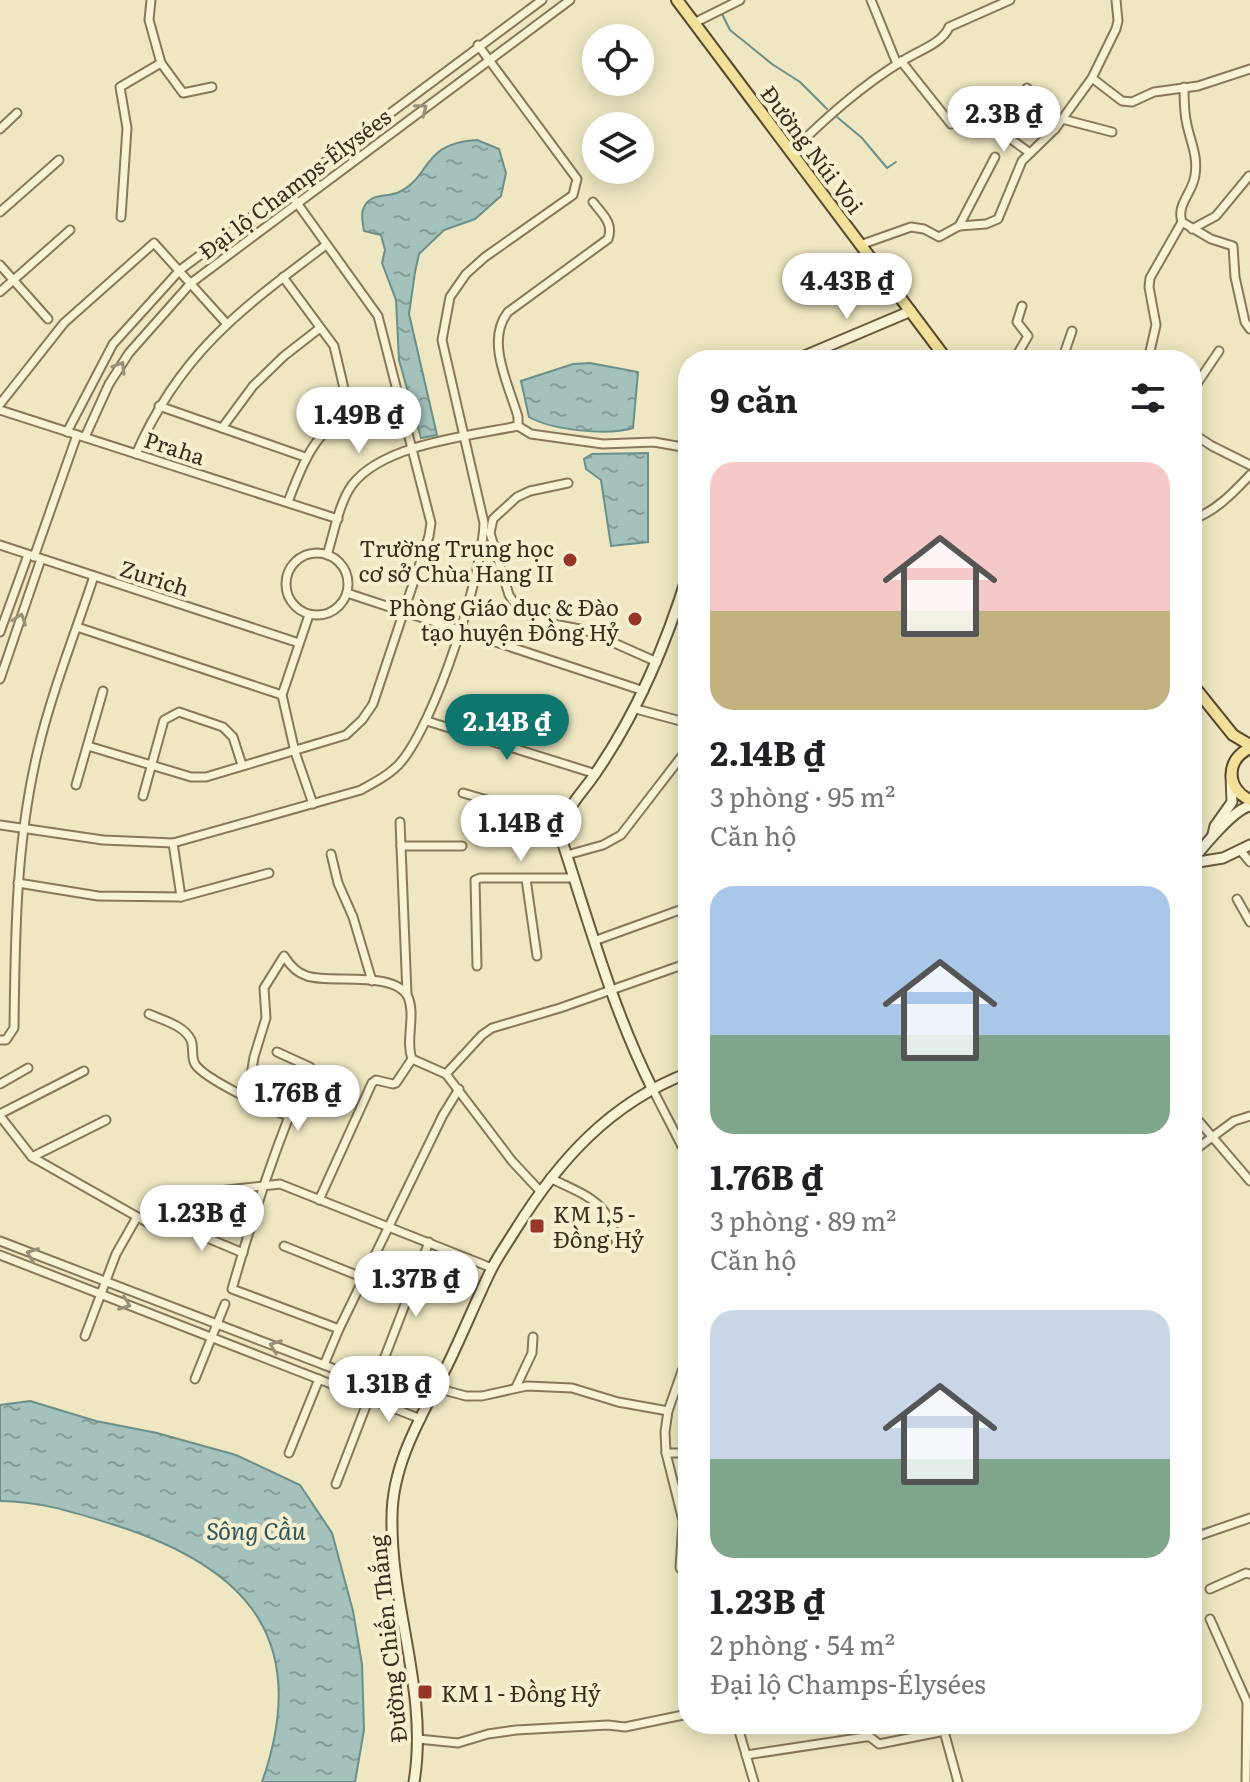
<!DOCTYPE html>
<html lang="vi">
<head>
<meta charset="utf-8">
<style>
  body { margin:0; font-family:Literata,serif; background:#f6f6f6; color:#202124; height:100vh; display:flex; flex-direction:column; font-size:30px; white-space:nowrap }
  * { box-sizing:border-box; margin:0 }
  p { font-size:26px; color:#757577 }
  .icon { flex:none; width:44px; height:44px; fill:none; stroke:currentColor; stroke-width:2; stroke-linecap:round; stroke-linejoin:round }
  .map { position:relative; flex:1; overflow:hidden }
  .drawer { position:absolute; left:678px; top:350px; width:524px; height:1384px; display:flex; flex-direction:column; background:#fff; border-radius:32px; box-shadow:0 4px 20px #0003 }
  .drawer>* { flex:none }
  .buttons { position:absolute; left:582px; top:24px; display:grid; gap:16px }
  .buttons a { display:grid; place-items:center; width:72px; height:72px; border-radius:50%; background:#fff; box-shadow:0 4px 20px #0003; font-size:40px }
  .price { position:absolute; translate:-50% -68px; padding:0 18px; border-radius:28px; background:#fff; color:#222; font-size:26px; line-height:52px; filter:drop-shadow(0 2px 4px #0008) }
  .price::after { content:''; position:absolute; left:50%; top:48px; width:24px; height:18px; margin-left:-12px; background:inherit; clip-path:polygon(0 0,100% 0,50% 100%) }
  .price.on { background:#0f766e; color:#fff }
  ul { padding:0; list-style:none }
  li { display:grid; align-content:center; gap:16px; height:424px; padding:0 32px }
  li span { display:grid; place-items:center; height:248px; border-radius:24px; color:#555 }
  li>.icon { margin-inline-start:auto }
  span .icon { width:144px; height:144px; fill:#fffc; stroke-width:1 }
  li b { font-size:34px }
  h2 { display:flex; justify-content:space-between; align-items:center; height:96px; padding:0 32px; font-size:34px }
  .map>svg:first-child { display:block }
  .water { fill:url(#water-ripples); stroke:#6b8f8a; stroke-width:2 }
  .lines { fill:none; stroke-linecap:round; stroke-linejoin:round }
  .stream { stroke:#6b8f8a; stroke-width:2 }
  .street-casing { stroke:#887859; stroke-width:11 }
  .secondary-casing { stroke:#6a593c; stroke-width:13 }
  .primary-casing { stroke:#56452d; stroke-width:14 }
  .street { stroke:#f9f3d5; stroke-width:7 }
  .secondary { stroke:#f9f3d5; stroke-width:9 }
  .primary { stroke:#f2e299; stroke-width:10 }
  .oneway { stroke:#989079 }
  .poi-dot { fill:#973628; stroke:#f6f0d1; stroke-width:3 }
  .labels { text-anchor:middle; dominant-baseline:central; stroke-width:8; stroke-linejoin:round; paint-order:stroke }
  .street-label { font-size:22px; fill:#382d1d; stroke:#f6f0d1 }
  .poi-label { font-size:22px; fill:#382d1d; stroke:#f6f0d1; text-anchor:end }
  .water-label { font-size:24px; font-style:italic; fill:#2c5557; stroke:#f6f0d1 }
</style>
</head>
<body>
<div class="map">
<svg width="1250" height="1782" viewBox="0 0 1250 1782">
  <defs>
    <pattern id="water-ripples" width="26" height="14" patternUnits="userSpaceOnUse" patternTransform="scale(2)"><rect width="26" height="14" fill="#a4c1bc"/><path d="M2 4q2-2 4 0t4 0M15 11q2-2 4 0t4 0" fill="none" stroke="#879d98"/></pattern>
  </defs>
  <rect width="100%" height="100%" fill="#eee7c1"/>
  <g class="water">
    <path d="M477 140 499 149 506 173 501 196 475 219 444 230 419 254 415 272 409 314 437 435 421 438 399 360 396 300 382 263 385 250 381 235 364 231C363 224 360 214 364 207 371 193 385 197 397 193 432 178 420 143 477 140Z"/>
    <path d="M590 363 638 372 633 428C607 436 552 430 529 417L521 381 573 364Z"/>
    <polygon points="648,453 648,542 611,546 601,480 586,469 584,459 592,454"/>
    <path d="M30 1401 96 1421 157 1433 236 1455 300 1485 332 1533 353 1611 362 1664 364 1730 355 1782H262C311 1642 250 1569 118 1526 79 1514 42 1501 0 1501V1405Z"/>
  </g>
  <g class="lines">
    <g class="stream">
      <polyline points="721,12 730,30 772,64 800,82 827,109"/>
      <polyline points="837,117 862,138 887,168 896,162"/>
    </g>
    <g class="street-casing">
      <g id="street">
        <polyline points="871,0 897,64"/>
        <polyline points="694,23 740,0"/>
        <polyline points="901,61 951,124"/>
        <polyline points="161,63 183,93 212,87"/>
        <polyline points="1092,78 1122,101 1132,102 1154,92 1198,86 1250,69"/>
        <path d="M1184 87C1184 100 1184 113 1187 125 1191 143 1198 156 1195 175 1193 193 1176 204 1182 222L1211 239 1233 246 1235 277 1245 322 1250 329"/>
        <polyline points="1027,88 1021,99 1022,103 1055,129"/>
        <polyline points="1062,119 1112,132"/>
        <polyline points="0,129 17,113"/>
        <polyline points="997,129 1030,153"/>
        <path d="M791 152C826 118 862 85 904 60 918 51 943 43 949 27L1010 0"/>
        <polyline points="0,212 59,160"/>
        <polyline points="121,217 127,128 120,87 161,63 149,20 151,0"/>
        <polyline points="959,226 995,157"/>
        <polyline points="1192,229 1216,216 1249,176"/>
        <polyline points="860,245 911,227 924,229 939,237 959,226 986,224 998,219 1022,161 1055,129 1092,78 1116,29 1118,21 1116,0"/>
        <polyline points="0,265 48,319"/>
        <polyline points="283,277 334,346 350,414"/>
        <polyline points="0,292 70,230"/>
        <polyline points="1014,360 1028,336 1017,322 1022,306"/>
        <polyline points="1062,360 1072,331"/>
        <polyline points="1148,360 1156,325 1149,287 1150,278 1182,222"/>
        <polyline points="1192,391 1219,351"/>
        <polyline points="0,404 64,323 154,243 226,323"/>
        <polyline points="159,406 305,457"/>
        <polyline points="0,410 338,519"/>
        <polyline points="518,426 531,434 603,444 654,442 688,448"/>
        <polyline points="222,428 253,386 284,356 320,328"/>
        <polyline points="67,432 113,344 180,270 542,0"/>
        <polyline points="1192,433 1212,446 1250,465"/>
        <polyline points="85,437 109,384 129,353 191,283 570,0"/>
        <path d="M136 454C180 353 241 309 326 245"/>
        <polyline points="568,483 530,491 517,497 493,519 490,533 509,595 517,607 538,621 585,630 657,662"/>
        <path d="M288 502C301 468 314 430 351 413 365 407 384 404 399 400"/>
        <path d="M1192 520C1217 510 1232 494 1250 475"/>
        <polyline points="0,545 299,643"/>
        <circle cx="317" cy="584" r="31"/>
        <path d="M327 555C334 533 339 503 352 485 383 444 469 436 518 426V417C509 385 485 341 508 312L608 239C614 223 602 214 593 202"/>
        <polyline points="34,557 77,435"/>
        <polyline points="347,593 644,691"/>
        <polyline points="309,615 282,695 295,752 313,804"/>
        <polyline points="77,627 282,695"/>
        <polyline points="0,632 28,555"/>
        <polyline points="0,679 41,559"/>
        <polyline points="636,709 688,723"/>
        <polyline points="427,721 596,774"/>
        <polyline points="88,746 191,777 206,777 346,735 362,720 373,704 429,536 431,523 378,316 287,189"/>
        <polyline points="76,785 103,691"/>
        <polyline points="463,793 562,822"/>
        <polyline points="143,796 164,720 179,712 223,727 233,737 242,765"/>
        <polyline points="400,822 407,994"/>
        <path d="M0 825 103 840 173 843 361 790C375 782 391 774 401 762 436 720 482 577 484 523L442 340 450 297 466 274 485 257 573 195 577 179 478 45"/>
        <polyline points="173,843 181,897"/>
        <polyline points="401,846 462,846"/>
        <polyline points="1240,850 1250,862"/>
        <polyline points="331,854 338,883 353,917 372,981"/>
        <polyline points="567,855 603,845 621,835 688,748"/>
        <polyline points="526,879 537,956"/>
        <polyline points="18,883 98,896 181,897 269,873"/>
        <polyline points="1237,899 1250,922"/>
        <polyline points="594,941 688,907"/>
        <polyline points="477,966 475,880 480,878 573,878"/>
        <path d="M149 1014C162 1020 184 1025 191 1040 194 1047 191 1057 195 1064 205 1080 270 1109 288 1116"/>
        <path d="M0 1040H6L14 1028C15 935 16 841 38 750 52 691 75 634 94 576"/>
        <path d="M277 1052 310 1067C277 1140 254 1213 232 1289L339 1329"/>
        <polyline points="446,1074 482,1035 492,1028 560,1008 688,963"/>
        <polyline points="0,1084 28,1068"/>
        <polyline points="652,1088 688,1158"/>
        <path d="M247 1099 254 1057 266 1018 264 988 284 956C289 964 297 973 307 976 330 984 395 970 408 997 416 1016 405 1040 412 1059L446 1074 512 1161 540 1191"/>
        <polyline points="1192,1113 1250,1181"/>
        <polyline points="0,1114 84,1071"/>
        <polyline points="0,1116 32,1157 150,1224 169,1229 209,1192 280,1184 492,1268"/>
        <polyline points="1192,1152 1234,1121 1250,1116"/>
        <polyline points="32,1157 106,1120"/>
        <path d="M550 1178C586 1196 611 1201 617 1246"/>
        <polyline points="319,1200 372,1083 376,1080 393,1084 396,1083 412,1059"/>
        <polyline points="174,1224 243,1253"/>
        <polyline points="0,1241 426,1404"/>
        <polyline points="284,1246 364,1278"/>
        <polyline points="0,1255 421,1419"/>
        <polyline points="85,1336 116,1254 137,1217"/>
        <polyline points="688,1354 668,1411 665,1432 666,1453 683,1521 680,1568 688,1575"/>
        <polyline points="324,1365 339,1329 443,1115 459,1089"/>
        <polyline points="195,1379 225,1304"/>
        <polyline points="516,1387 532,1353 533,1337"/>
        <polyline points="436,1388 466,1396 482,1396 527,1386 572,1388 618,1402 668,1411"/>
        <polyline points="289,1453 319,1379"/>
        <polyline points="666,1453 688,1453"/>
        <polyline points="336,1484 429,1242"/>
        <polyline points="1192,1538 1250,1518"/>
        <polyline points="1210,1589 1246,1573 1250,1574"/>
        <polyline points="1210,1619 1247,1702 1246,1782"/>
        <polyline points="737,1724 754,1782"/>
        <polyline points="942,1724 958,1782"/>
        <polyline points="418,1739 458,1743 488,1734 516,1730 608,1725 625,1727 688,1714"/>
        <polyline points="746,1755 865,1737 870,1737 879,1744 945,1731"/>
      </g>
    </g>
    <g class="secondary-casing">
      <g id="secondary">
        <polyline points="795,360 911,311"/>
        <polyline points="1213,834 1215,826 1232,802 1231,776"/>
        <path d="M1192 861C1203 847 1234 809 1250 806"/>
        <polyline points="1192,863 1223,858 1250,845"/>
        <path d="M652 1088C613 1010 590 926 563 844 558 813 579 798 595 774 638 712 666 645 688 573"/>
        <path d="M414 1782C429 1692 390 1606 392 1517 392 1462 424 1412 448 1364 463 1333 476 1301 491 1270 498 1256 508 1242 516 1229 559 1160 610 1103 688 1073"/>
      </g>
    </g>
    <g class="primary-casing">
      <g id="primary">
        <polyline points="677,0 947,360"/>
        <polyline points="1192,684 1233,735 1250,745"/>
        <path d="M1250 748C1225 760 1226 789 1250 800"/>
      </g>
    </g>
    <use href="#street" class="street"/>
    <use href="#secondary" class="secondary"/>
    <use href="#primary" class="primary"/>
  </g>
  <defs><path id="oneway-chevron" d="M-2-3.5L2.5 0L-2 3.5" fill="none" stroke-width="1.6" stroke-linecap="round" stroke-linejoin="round" transform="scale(2)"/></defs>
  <g class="oneway">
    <use href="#oneway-chevron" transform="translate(422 109) rotate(-37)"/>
    <use href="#oneway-chevron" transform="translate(120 367) rotate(-58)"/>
    <use href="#oneway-chevron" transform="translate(20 619) rotate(-71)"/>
    <use href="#oneway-chevron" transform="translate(32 1254) rotate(-159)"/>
    <use href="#oneway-chevron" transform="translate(125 1304) rotate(21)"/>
    <use href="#oneway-chevron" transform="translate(275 1346) rotate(-159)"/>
  </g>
  <g class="poi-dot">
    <circle cx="570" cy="560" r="8"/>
    <circle cx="635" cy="619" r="8"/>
    <rect x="529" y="1218" width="16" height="16" rx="4"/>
    <rect x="417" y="1684" width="16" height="16" rx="4"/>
  </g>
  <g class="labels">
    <g class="street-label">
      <text transform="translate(813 149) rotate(53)">Đường Núi Voi</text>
      <text transform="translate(294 183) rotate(-37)">Đại lộ Champs-Élysées</text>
      <text transform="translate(175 447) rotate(18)">Praha</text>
      <text transform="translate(155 577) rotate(18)">Zurich</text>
      <text transform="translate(387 1639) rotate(-96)">Đường Chiến Thắng</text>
    </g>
    <g class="poi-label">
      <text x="554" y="547">Trường Trung học<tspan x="554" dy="25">cơ sở Chùa Hang II</tspan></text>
      <text x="619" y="606">Phòng Giáo dục &amp; Đào<tspan x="619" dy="25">tạo huyện Đồng Hỷ</tspan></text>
      <text x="553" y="1213" text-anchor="start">KM 1,5 -<tspan x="553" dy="25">Đồng Hỷ</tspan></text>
      <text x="441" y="1692" text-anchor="start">KM 1 - Đồng Hỷ</text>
    </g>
    <g class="water-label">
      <text x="256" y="1529">Sông Cầu</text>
    </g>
  </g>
</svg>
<div class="buttons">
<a><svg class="icon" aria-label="locate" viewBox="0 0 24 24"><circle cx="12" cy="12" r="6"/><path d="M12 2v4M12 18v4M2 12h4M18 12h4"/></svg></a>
<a><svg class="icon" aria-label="layers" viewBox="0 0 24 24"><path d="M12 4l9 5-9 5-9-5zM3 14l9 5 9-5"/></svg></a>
</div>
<b class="price" style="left:1004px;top:154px">2.3B ₫</b>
<b class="price" style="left:847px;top:321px">4.43B ₫</b>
<b class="price" style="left:359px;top:455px">1.49B ₫</b>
<b class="price on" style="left:507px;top:762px">2.14B ₫</b>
<b class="price" style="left:521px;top:863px">1.14B ₫</b>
<b class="price" style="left:298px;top:1133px">1.76B ₫</b>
<b class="price" style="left:202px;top:1253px">1.23B ₫</b>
<b class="price" style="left:416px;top:1319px">1.37B ₫</b>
<b class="price" style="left:389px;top:1424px">1.31B ₫</b>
<section class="drawer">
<h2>9 căn<svg class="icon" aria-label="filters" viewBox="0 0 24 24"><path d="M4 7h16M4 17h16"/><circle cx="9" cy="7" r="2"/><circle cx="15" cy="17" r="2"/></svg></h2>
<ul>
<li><span style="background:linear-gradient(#f6c9c9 60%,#c2b280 0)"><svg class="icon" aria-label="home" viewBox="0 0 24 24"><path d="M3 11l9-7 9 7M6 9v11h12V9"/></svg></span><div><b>2.14B ₫</b><p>3 phòng · 95 m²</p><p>Căn hộ</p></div></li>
<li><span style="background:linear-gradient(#a9c7e8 60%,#7fa58c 0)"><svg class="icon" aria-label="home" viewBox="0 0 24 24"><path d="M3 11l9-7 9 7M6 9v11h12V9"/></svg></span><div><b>1.76B ₫</b><p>3 phòng · 89 m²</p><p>Căn hộ</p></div></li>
<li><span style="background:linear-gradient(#c9d6e8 60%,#7fa58c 0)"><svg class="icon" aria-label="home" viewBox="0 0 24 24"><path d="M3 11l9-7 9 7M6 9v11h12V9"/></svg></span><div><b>1.23B ₫</b><p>2 phòng · 54 m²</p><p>Đại lộ Champs-Élysées</p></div></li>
</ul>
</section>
</div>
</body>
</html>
